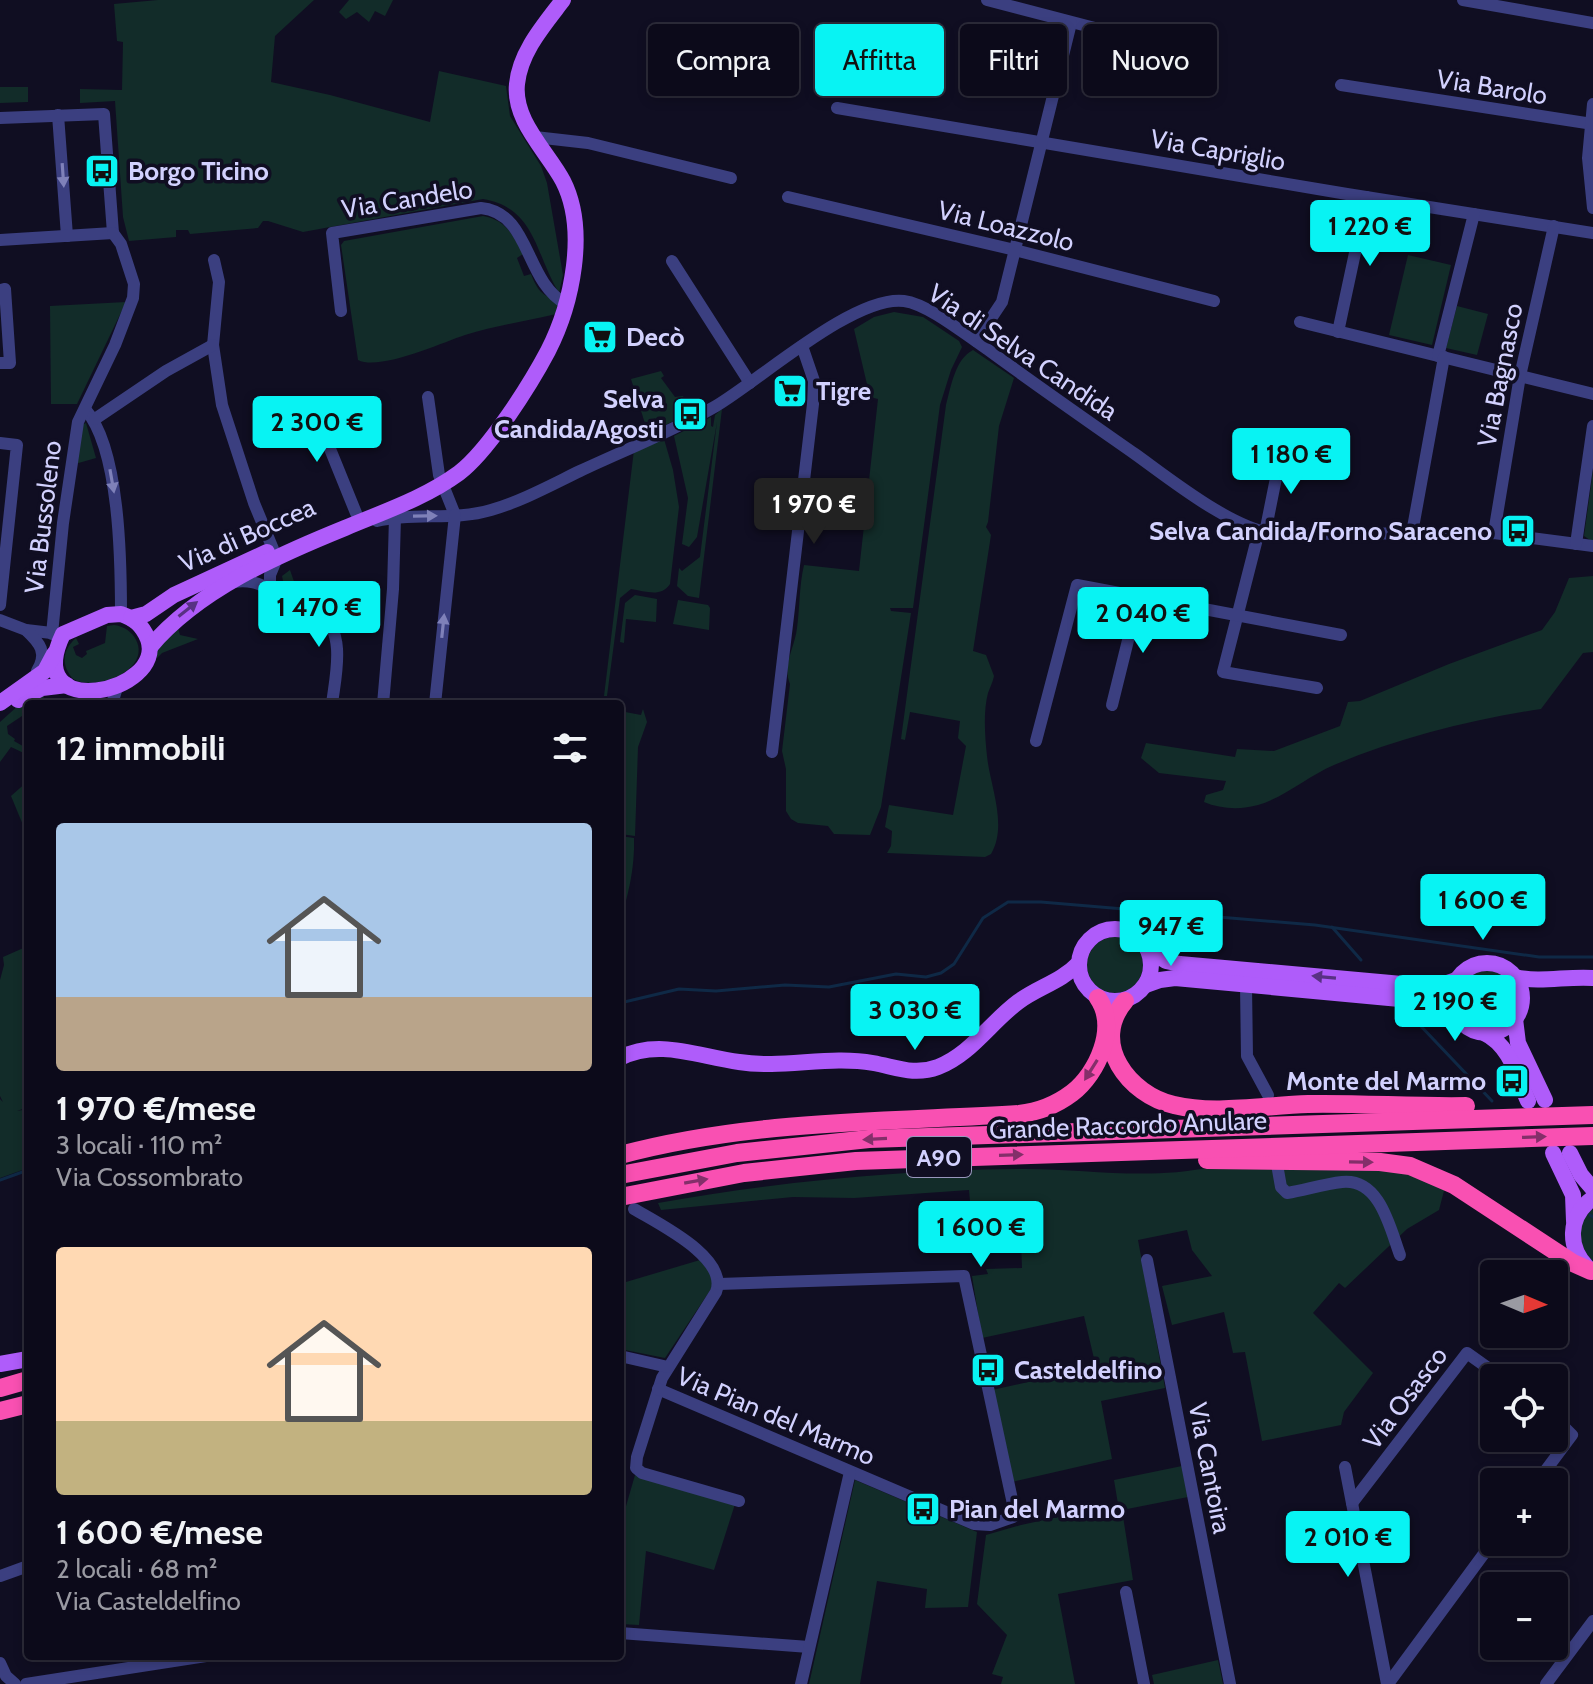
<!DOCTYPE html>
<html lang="it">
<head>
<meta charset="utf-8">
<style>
  body { margin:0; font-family:Cabin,sans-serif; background:#1a1827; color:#f1f3f6; height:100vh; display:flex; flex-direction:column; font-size:30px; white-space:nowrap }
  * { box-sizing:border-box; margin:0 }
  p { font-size:26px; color:#9a9aa2 }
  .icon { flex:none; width:44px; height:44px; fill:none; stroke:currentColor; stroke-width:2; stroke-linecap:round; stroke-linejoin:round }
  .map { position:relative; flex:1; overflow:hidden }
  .drawer { position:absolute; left:24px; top:700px; width:600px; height:960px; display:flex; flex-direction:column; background:#0c0a1a; border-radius:8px; box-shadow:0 4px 12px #0003,0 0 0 2px #2c2b39 }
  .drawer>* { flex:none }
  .banner { position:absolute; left:648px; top:24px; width:760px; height:72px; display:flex; gap:16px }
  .needle { width:52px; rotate:92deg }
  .tools { position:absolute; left:1480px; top:1260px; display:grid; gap:16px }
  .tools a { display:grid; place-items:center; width:88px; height:88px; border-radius:8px; background:#0c0a1a; box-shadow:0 4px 12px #0003,0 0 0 2px #2c2b39; font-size:40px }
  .price { position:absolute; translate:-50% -68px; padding:0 18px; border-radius:8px; background:#08f3f3; color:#111; font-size:26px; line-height:52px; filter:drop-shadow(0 2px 4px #0008) }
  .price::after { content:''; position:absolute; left:50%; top:48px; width:24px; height:18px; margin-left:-12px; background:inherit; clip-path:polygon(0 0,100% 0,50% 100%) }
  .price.on { background:#222; color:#fff }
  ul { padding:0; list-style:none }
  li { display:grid; align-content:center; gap:16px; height:424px; padding:0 32px }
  li span { display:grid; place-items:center; height:248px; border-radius:8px; color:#555 }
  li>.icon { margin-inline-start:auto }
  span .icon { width:144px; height:144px; fill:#fffc; stroke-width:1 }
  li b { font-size:34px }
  h2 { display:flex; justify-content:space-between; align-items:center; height:96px; padding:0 32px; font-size:34px }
  .chip { padding:0 28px; border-radius:8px; background:#0c0a1a; box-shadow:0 4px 12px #0003,0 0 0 2px #2c2b39; font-size:28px; line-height:72px }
  .chip.on { background:#08f3f3; color:#111 }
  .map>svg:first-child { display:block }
  .green { fill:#122c29 }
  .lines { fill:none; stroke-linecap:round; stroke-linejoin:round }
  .stream { stroke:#0f2946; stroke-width:3 }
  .minor { stroke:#3b3f80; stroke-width:12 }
  .major { stroke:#af5cfa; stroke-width:16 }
  .highway { stroke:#f950b2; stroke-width:18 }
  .oneway { fill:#7f81b9 }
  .oneway2 { fill:#583183 }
  .oneway3 { fill:#842f6a }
  .labels { text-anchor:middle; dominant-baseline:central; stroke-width:7; stroke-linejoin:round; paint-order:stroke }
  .shield { fill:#100e22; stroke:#9896bc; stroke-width:2 }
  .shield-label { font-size:24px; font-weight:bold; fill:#d2d1fe }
  .street-label { font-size:26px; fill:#d2d1fe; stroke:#100e22 }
  .poi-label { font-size:26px; font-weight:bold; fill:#d2d1fe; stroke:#100e22; text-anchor:start }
</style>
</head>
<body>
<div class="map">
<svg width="1593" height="1684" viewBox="0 0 1593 1684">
  <rect width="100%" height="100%" fill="#100e22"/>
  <g class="green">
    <path d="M158 0H314L275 36 271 82 330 95 430 122 439 71 506 86 510 116 541 166 547 183 563 275 559 293C535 254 536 208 483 199L303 232 268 221H263L258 228 190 234 188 230H176V237L129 241 123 217 115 101 80 103V89L122 90 123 42 117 41 114 4Z"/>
    <polygon points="349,0 393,0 385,16 375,11 369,22 357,12 346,19 339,12"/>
    <polygon points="0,87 28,87 28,102 0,103"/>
    <path d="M483 216C506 220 513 235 523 254L517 258 524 276 531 274C537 289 541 296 558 300L556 314C526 321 495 326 465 335 441 343 380 371 358 360L341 245 344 241Z"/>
    <polygon points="1408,255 1451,265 1432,345 1389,335"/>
    <polygon points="126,302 77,404 51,404 50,306"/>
    <polygon points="1457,306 1488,314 1477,355 1446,348"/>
    <path d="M894 312 923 317 959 341 962 347 951 370 940 405 913 608H890L891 611 911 613 881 807 870 835 834 834 828 826 798 823 791 819 786 811V769L782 751 790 684C782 665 795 647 797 628 800 607 799 586 804 565L859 571 878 399 870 397 854 329 874 317Z"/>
    <path d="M973 350 1014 378 999 426 988 522 986 527 991 535 973 651 986 655 994 676C993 682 990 687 988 693 983 712 985 737 987 756 990 786 1008 825 991 854L985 857 887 853 891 846 892 831 885 827 889 805 953 815 966 746 958 738 960 721 910 712 905 740 901 739 946 405C951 387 955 359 973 350Z"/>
    <polygon points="661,371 664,376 661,378 675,397 683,396 691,413 648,433 631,379"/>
    <polygon points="722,409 699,598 688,596 677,586 679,568 682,571 700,557 717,422 697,537 689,547 682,544 688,498 674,436 711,417 711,426 713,427 715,415"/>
    <polygon points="86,423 96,458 75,464 81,425"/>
    <path d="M664 439 673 470 679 507 670 584C661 598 645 591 631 589L620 598 607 696H604L634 450Z"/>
    <polygon points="1593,471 1593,542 1584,536"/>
    <polygon points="290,570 299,596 325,600 324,606 294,597 294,594 285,590 282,576"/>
    <path d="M1593 576V652L1583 653 1541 709C1473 719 1398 738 1334 765 1308 776 1285 797 1258 805 1241 810 1220 809 1204 802L1206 795 1223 790 1226 781 1159 773 1141 758 1146 743 1235 757 1237 749 1274 751 1340 726 1348 702 1360 701 1449 664 1542 630 1555 612 1569 578Z"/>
    <polygon points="635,595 657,599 656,622 626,619 624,643 620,642 625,603"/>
    <polygon points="678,600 708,605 710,608 709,630 673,624"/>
    <path d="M114 625C133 627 148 649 132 666 119 680 90 688 73 679 61 665 62 650 76 638L79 644 73 647 76 655 82 658 87 654 86 651 105 643 107 626Z"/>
    <polygon points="178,628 180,635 198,639 162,653 157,658 154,657 157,649"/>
    <polygon points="43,695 45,703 28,704 28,712 7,726 8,734 15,739 14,741 28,749 28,755 11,747 0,762 0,722 20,704"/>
    <polygon points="643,709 647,722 638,747 635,836 620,834 620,711 641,715"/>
    <polygon points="28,781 28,837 11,796"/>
    <path d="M620 836 634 838C635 869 628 894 620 924Z"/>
    <circle cx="1115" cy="965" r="28"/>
    <polygon points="28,946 28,1107 17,1111 28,1109 28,1168 0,1178 0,1099 3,1102 0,1096 0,980 4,965 3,957"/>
    <circle cx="1488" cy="998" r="28"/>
    <path d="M1212 1167 1381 1169 1404 1172 1445 1187 1439 1210 1407 1229 1345 1288 1339 1283 1313 1313 1373 1373 1344 1412 1341 1425 1262 1441 1245 1352 1233 1353 1224 1312 1172 1325 1162 1286 1212 1276 1192 1250 1187 1230 1138 1240 1165 1388 1101 1401 1112 1459 1012 1482 992 1390 1096 1367 1084 1316 982 1338 972 1276 988 1274 986 1269 1022 1268 1020 1213 971 1212 969 1190 854 1198 793 1197 661 1210 658 1203C778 1182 896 1170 1017 1169 1084 1168 1144 1181 1212 1167Z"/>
    <path d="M1593 1209V1261C1578 1247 1574 1222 1593 1209Z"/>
    <polygon points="700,1260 714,1278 711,1289 665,1358 620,1349 620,1265 626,1282"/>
    <polygon points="1182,1466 1188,1497 1122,1510 1133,1580 1058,1594 1075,1684 1001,1684 1003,1677 992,1674 1007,1635 977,1604 986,1535 1021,1525 1118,1504 1114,1480"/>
    <polygon points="635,1475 735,1504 714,1570 646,1551 639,1625 620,1624 620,1527"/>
    <polygon points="855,1480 977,1532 968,1607 925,1608 927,1589 877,1581 860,1684 809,1684"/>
    <polygon points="1218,1660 1223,1684 1154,1684 1152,1675"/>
  </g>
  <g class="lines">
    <g class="stream">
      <polyline points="1332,927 1361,960"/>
      <polyline points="620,1003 679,989 716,991 785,985 829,987 896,974 926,977 941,973 954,964 983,918 1008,902 1041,902 1315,925 1539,957 1593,957"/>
      <polyline points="1416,1021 1492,1101"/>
      <polyline points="0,1180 28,1170"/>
      <polyline points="1590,1215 1593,1217"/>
    </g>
    <g class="minor">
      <polyline points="987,0 1114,33"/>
      <polyline points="1463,0 1593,23"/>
      <polyline points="1341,85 1593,124"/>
      <polyline points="1593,104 1588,158 1593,208"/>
      <polyline points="837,108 1347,194 1593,233"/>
      <polyline points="58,115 67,236"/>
      <polyline points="0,118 104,114 113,233"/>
      <polyline points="535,137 588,143 731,178"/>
      <polyline points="788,197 1015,250 1214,301"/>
      <polyline points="0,240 113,233"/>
      <polyline points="214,260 219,282 213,345 222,405 254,503 273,549"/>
      <polyline points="672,261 750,383"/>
      <polyline points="0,290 5,289 10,363 0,363"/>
      <path d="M341 311 332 233 481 208C531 213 524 281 566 304"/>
      <polyline points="1300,322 1593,394"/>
      <polyline points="1338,332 1367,197"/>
      <polyline points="976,341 1002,302 1071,23"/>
      <polyline points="1438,356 1474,214"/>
      <polyline points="428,397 439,475 455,515"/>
      <polyline points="311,402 356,513"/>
      <path d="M85 409C120 448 121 562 121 614"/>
      <polyline points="95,419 166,371 213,345"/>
      <polyline points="0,443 17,445 0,605"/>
      <path d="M377 521C415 512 454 521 491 510 522 501 551 485 580 471 625 450 673 431 716 406 760 380 854 295 904 301 928 304 966 335 987 349 1036 385 1085 419 1135 454 1170 479 1233 530 1276 534L1494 533 1593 546"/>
      <polyline points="1259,531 1223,672 1317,688"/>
      <polyline points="1265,533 1281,453"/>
      <polyline points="1412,533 1444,357"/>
      <polyline points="1494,533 1520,376 1554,226"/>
      <polyline points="1576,544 1593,426"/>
      <path d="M234 582C246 580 261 582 270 591 275 595 276 602 283 605 294 610 309 607 320 614 347 632 335 678 332 704"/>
      <polyline points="270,590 270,575 277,558"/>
      <polyline points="0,620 26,630 60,634"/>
      <path d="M26 630C40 643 48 653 37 671"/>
      <polyline points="52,634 63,523 78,422 115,345 133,298 134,284 121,244 113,233"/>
      <polyline points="112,704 118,684"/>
      <polyline points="383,704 393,589 395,517"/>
      <polyline points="435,704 455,515"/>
      <polyline points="1112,705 1139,596"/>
      <polyline points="1036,741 1077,585 1341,635"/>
      <polyline points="772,752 813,404 814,381 802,346"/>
      <polyline points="1246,986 1247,1056 1268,1095"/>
      <path d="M1278 1170 1281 1187 1287 1193C1305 1190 1324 1184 1342 1182 1380 1178 1390 1228 1400 1255"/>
      <path d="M634 1209C659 1224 729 1258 716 1292L662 1378 637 1457 636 1468 642 1473 739 1501"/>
      <polyline points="1147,1260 1230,1684"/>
      <polyline points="620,1356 668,1367"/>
      <polyline points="658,1389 974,1524 990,1525 1013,1517 1013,1504 964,1276 719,1284"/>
      <polyline points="1345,1467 1387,1684"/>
      <polyline points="1537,1482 1572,1435 1554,1417"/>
      <polyline points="1352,1503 1467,1353 1502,1378"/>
      <polyline points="0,1576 28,1566"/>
      <polyline points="1126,1592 1144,1684"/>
      <polyline points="620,1633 809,1647"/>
      <polyline points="0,1663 6,1676 15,1684"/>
      <polyline points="26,1684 206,1656"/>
      <polyline points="801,1684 850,1472"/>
      <polyline points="1388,1684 1494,1540"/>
      <polyline points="1546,1684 1593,1621"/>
    </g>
    <g class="major">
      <path d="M121 614C135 619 142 625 148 639 167 693 20 724 63 634L107 615Z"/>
      <polyline points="131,618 146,614 174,595 267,552"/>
      <path d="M150 647C198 590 276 556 345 528 383 512 425 498 459 473 489 450 530 385 548 351 572 304 588 230 563 181 547 151 513 121 517 84 520 52 544 25 563 0"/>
      <polyline points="18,700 42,688 67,685"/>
      <polyline points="0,703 45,671 54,654"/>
      <circle cx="1115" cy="965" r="36"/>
      <polyline points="1148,950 1166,961 1180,964 1435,987 1456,980"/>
      <circle cx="1487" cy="998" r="35"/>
      <path d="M1515 977C1541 983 1566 976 1593 978"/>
      <polyline points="1146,985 1160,980 1175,978 1432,1002 1454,1012"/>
      <polyline points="1515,1019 1518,1043 1545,1100"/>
      <path d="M1484 1033C1510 1045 1517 1076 1528 1101"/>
      <path d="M620 1058C659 1038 699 1057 739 1062 783 1069 829 1055 873 1063 896 1067 914 1076 938 1067 970 1055 991 1022 1018 1002 1038 987 1061 982 1079 963"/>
      <polyline points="1553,1153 1573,1195 1574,1221"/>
      <polyline points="1570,1153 1581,1175 1593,1189"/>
      <path d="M1589 1269C1567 1248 1567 1217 1593 1198"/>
      <polyline points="0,1364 28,1359"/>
    </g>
    <g class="highway">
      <path d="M1125 1001C1089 1043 1129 1095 1174 1105 1214 1115 1267 1105 1308 1104 1361 1103 1414 1107 1466 1106"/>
      <path d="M620 1155C750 1120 885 1122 1019 1114 1038 1112 1056 1105 1072 1093 1098 1073 1118 1027 1098 998"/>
      <polyline points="1207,1160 1380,1162 1410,1166 1454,1185 1573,1263 1591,1271"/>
      <polyline points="620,1175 737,1153 869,1139 1593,1115"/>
      <polyline points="620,1197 744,1173 856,1161 1593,1136"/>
      <polyline points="0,1388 28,1380"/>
      <polyline points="0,1411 28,1404"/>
    </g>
  </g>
  <defs><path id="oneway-solid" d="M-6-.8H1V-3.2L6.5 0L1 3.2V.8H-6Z" transform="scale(2)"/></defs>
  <g class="oneway">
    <use href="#oneway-solid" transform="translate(63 175) rotate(86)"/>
    <use href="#oneway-solid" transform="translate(112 481) rotate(80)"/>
    <use href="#oneway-solid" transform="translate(425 516) rotate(-1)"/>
    <use href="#oneway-solid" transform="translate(443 626) rotate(-84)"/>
  </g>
  <g class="oneway2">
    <use href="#oneway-solid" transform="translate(188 609) rotate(-38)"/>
    <use href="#oneway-solid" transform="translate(1324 977) rotate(-175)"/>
  </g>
  <g class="oneway3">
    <use href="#oneway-solid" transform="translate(1091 1070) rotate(122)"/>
    <use href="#oneway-solid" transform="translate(1534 1137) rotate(-2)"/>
    <use href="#oneway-solid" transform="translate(875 1139) rotate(177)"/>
    <use href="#oneway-solid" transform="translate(1011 1155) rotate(-2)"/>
    <use href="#oneway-solid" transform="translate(1361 1162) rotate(1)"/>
    <use href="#oneway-solid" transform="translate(696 1181) rotate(-10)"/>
  </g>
  <defs>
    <g id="bus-square" transform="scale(1.8)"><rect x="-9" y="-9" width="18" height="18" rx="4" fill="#08f3f3" stroke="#100e22"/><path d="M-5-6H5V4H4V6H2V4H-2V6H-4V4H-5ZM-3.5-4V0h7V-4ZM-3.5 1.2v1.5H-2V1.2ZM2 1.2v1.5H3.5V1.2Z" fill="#111"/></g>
    <g id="supermarket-square" transform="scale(1.8)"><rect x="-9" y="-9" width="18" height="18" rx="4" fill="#08f3f3" stroke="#100e22"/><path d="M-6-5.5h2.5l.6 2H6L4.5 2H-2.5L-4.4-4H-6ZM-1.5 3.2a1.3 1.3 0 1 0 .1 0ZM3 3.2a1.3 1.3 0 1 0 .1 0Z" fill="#111"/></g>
  </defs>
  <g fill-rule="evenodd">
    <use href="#bus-square" x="102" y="171"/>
    <use href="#supermarket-square" x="600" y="337"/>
    <use href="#supermarket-square" x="790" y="391"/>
    <use href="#bus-square" x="690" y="414"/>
    <use href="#bus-square" x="1518" y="531"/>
    <use href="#bus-square" x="1512" y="1081"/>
    <use href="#bus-square" x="988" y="1370"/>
    <use href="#bus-square" x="923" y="1509"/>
  </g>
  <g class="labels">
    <rect class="shield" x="907" y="1137" width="64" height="40" rx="6"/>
    <g class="shield-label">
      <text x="939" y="1157">A90</text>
    </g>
    <g class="street-label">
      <text transform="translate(1492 87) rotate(9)">Via Barolo</text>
      <text transform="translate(1218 150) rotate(10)">Via Capriglio</text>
      <text transform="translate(407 199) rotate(-9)">Via Candelo</text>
      <text transform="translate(1006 226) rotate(14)">Via Loazzolo</text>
      <text transform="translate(1023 352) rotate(34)">Via di Selva Candida</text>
      <text transform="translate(1500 375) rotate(-79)">Via Bagnasco</text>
      <text transform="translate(43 517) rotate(-83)">Via Bussoleno</text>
      <text transform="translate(247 535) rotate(-24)">Via di Boccea</text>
      <text transform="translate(1128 1125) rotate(-2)">Grande Raccordo Anulare</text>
      <text transform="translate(1405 1398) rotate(-53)">Via Osasco</text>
      <text transform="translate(776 1416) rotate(23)">Via Pian del Marmo</text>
      <text transform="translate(1210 1468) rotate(79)">Via Cantoira</text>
    </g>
    <g class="poi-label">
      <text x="128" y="171">Borgo Ticino</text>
      <text x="626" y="337">Decò</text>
      <text x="816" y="391">Tigre</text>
      <text x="664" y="399" text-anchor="end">Selva<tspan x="664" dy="30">Candida/Agosti</tspan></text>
      <text x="1492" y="531" text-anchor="end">Selva Candida/Forno Saraceno</text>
      <text x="1486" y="1081" text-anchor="end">Monte del Marmo</text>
      <text x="1014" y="1370">Casteldelfino</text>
      <text x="949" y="1509">Pian del Marmo</text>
    </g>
  </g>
</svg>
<div class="tools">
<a><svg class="needle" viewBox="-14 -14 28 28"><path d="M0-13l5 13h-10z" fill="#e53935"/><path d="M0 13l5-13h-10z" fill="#9a9aa2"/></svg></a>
<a><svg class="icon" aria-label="locate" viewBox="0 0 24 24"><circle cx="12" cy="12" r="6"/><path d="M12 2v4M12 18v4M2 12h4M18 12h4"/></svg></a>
<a>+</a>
<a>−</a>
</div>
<b class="price" style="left:1370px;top:268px">1 220 €</b>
<b class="price" style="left:317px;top:464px">2 300 €</b>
<b class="price" style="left:1291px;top:496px">1 180 €</b>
<b class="price on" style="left:814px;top:546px">1 970 €</b>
<b class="price" style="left:319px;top:649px">1 470 €</b>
<b class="price" style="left:1143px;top:655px">2 040 €</b>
<b class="price" style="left:1483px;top:942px">1 600 €</b>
<b class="price" style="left:1171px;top:968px">947 €</b>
<b class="price" style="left:1455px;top:1043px">2 190 €</b>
<b class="price" style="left:915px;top:1052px">3 030 €</b>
<b class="price" style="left:981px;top:1269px">1 600 €</b>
<b class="price" style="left:1348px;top:1579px">2 010 €</b>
<div class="banner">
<a class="chip">Compra</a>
<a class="chip on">Affitta</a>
<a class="chip">Filtri</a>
<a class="chip">Nuovo</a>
</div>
<section class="drawer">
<h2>12 immobili<svg class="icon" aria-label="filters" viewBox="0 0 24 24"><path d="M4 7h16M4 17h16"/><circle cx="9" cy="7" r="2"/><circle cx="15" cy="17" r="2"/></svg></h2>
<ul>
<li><span style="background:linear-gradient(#a9c7e8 70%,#b9a48a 0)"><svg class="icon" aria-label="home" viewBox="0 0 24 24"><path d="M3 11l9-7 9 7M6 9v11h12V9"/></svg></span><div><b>1 970 €/mese</b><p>3 locali · 110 m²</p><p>Via Cossombrato</p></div></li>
<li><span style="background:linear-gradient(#ffd9b3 70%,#c2b280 0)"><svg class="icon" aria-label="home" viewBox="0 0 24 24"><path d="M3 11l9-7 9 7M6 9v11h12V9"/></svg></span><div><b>1 600 €/mese</b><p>2 locali · 68 m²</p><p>Via Casteldelfino</p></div></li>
</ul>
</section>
</div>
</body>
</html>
